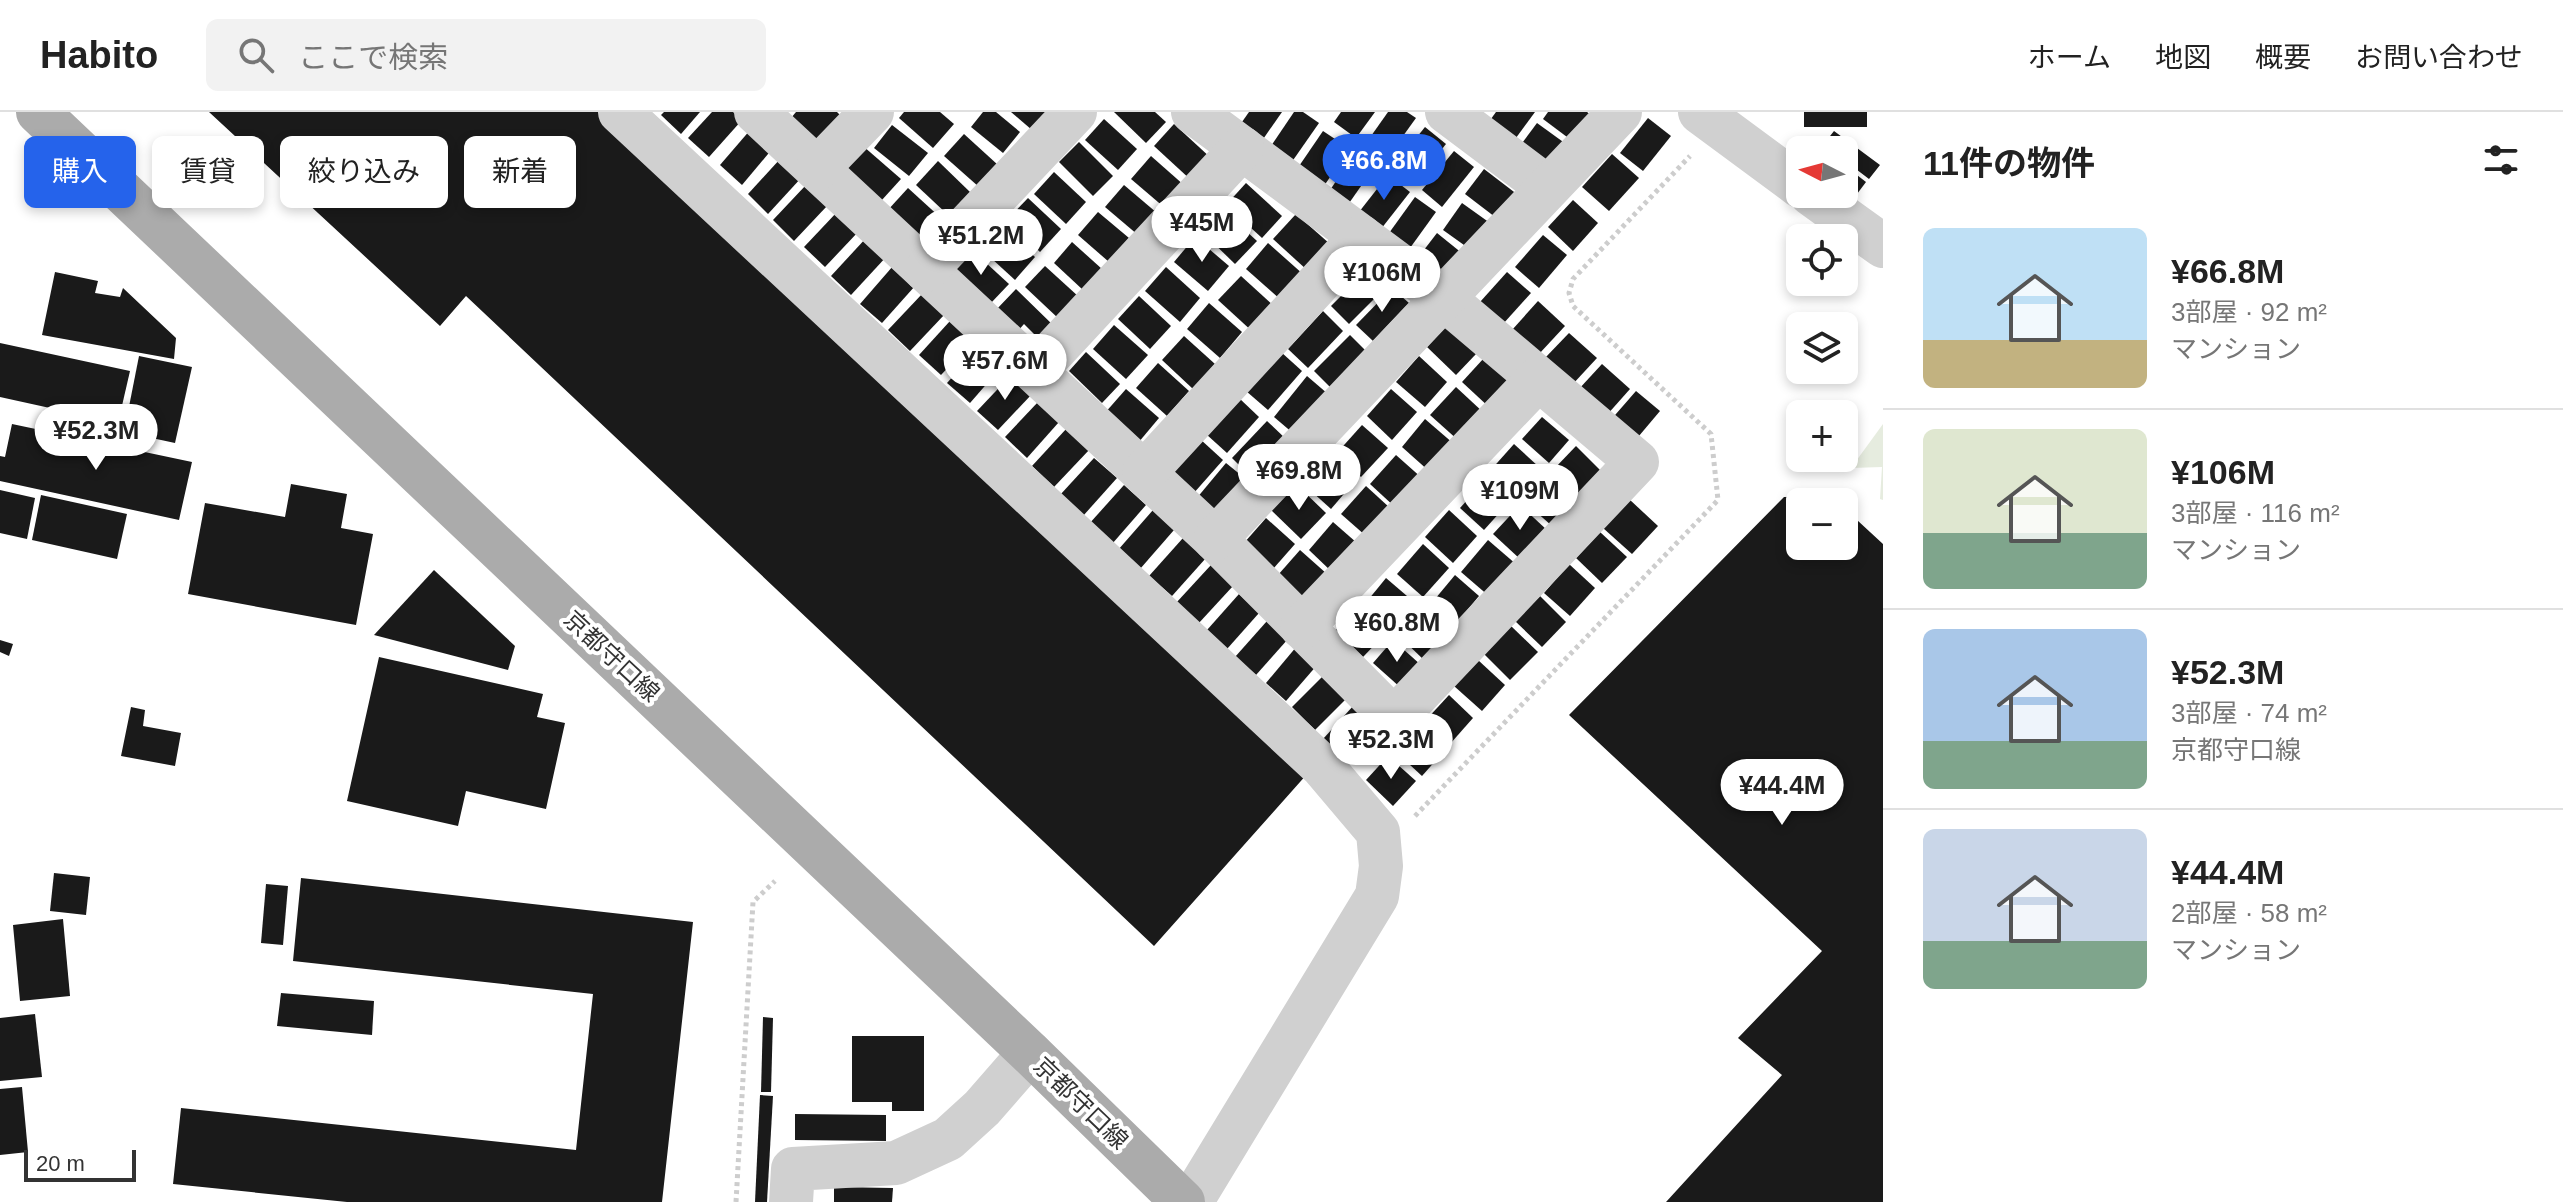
<!DOCTYPE html>
<html lang="ja">
<head>
<meta charset="utf-8">
<style>
  body { margin:0; font-family:Helvetica,"Noto Sans JP",sans-serif; background:#f2f2f2; color:#222; height:100vh; display:flex; flex-direction:column; font-size:30px; white-space:nowrap }
  * { box-sizing:border-box; margin:0 }
  p { font-size:26px; color:#767676 }
  .icon { flex:none; width:44px; height:44px; fill:none; stroke:currentColor; stroke-width:2; stroke-linecap:round; stroke-linejoin:round }
  .map { position:relative; flex:1; overflow:hidden }
  .sheet { display:flex; flex-direction:column; background:#fff; width:680px }
  .sheet>* { flex:none }
  .top-card { position:absolute; left:24px; top:24px; width:760px; height:72px; display:flex; gap:16px }
  .needle { width:52px; rotate:276deg }
  .buttons { position:absolute; left:1786px; top:24px; display:grid; gap:16px }
  .buttons a { display:grid; place-items:center; width:72px; height:72px; border-radius:12px; background:#fff; box-shadow:0 4px 12px #0003; font-size:40px }
  .scale { position:absolute; left:24px; bottom:20px; width:112px; box-sizing:border-box; padding-left:8px; border:4px solid #333; border-top:0; font-size:22px; line-height:28px; white-space:nowrap; color:#333; -webkit-text-stroke:6px #fff; paint-order:stroke }
  .price { position:absolute; translate:-50% -68px; padding:0 18px; border-radius:28px; background:#fff; color:#222; font-size:26px; line-height:52px; filter:drop-shadow(0 2px 4px #0008) }
  .price::after { content:''; position:absolute; left:50%; top:48px; width:24px; height:18px; margin-left:-12px; background:inherit; clip-path:polygon(0 0,100% 0,50% 100%) }
  .price.current { background:#2563eb; color:#fff }
  ul { padding:0; list-style:none }
  li { display:flex; align-items:center; gap:24px; height:200px; padding:0 40px }
  li+li { border-top:2px solid #e0e0e0 }
  li span { display:grid; place-items:center; flex:none; width:224px; height:160px; border-radius:12px; color:#555 }
  li>.icon { margin-inline-start:auto }
  span .icon { width:96px; height:96px; fill:#fffc; stroke-width:1 }
  li b { font-size:34px }
  h2 { display:flex; justify-content:space-between; align-items:center; height:96px; padding:0 40px; font-size:34px }
  .tag { padding:0 28px; border-radius:12px; background:#fff; box-shadow:0 4px 12px #0003; font-size:28px; line-height:72px }
  .tag.current { background:#2563eb; color:#fff }
  header { display:flex; align-items:center; gap:48px; box-sizing:border-box; height:112px; padding:0 40px; background:#fff; border-bottom:2px solid #e0e0e0 }
  header strong { font-size:38px }
  nav { display:flex; gap:44px; margin-inline-start:auto; font-size:28px }
  .search { width:560px; height:72px; background:#f2f2f2; display:flex; align-items:center; gap:20px; box-sizing:border-box; padding:0 28px; border-radius:12px; color:#767676; font-size:30px }
  main { display:flex; flex:1; min-height:0 }
  .map>svg:first-child { display:block }
  .green { fill:#e6ecdf }
  .building { fill:#1a1a1a }
  .lines { fill:none; stroke-linecap:round; stroke-linejoin:round }
  .path { stroke:#cdcdcd; stroke-width:5; stroke-dasharray:4 4; stroke-linecap:butt }
  .minor { stroke:#d0d0d0; stroke-width:44 }
  .major { stroke:#ababab; stroke-width:44 }
  .labels { text-anchor:middle; dominant-baseline:central; stroke-width:8; stroke-linejoin:round; paint-order:stroke }
  .street-label { font-size:24px; fill:#333; stroke:#fff }
</style>
</head>
<body>
<header>
<strong>Habito</strong>
<div class="search"><svg class="icon" aria-label="search" viewBox="0 0 24 24"><circle cx="10" cy="10" r="6"/><path d="M15 15l6 6"/></svg>ここで検索</div>
<nav><a>ホーム</a><a>地図</a><a>概要</a><a>お問い合わせ</a></nav>
</header>
<main>
<div class="map">
<svg width="1883" height="1090" viewBox="0 0 1883 1090">
  <rect width="100%" height="100%" fill="#fff"/>
  <polygon class="green" points="1883,312 1883,388 1880,387 1882,355 1851,356"/>
  <g class="building">
    <polygon points="209,0 608,0 1308,661 1154,834 466,184 440,214"/>
    <polygon points="664,0 700,0 681,22 661,3"/>
    <polygon points="712,0 733,0 742,8 709,45 688,26"/>
    <polygon points="796,0 837,0 841,4 818,30 791,6"/>
    <polygon points="904,0 940,0 954,12 933,36 899,6"/>
    <polygon points="983,0 996,0 1020,20 1003,41 971,15"/>
    <polygon points="1011,0 1047,0 1032,18"/>
    <polygon points="1114,0 1155,0 1166,10 1146,31"/>
    <polygon points="1249,0 1282,0 1259,33 1237,17"/>
    <polygon points="1294,0 1303,0 1319,11 1289,54 1267,40"/>
    <polygon points="1341,0 1375,0 1356,26 1334,10"/>
    <polygon points="1388,0 1407,0 1416,6 1385,49 1364,34"/>
    <polygon points="1496,0 1535,0 1513,30 1488,11"/>
    <polygon points="1548,0 1587,0 1594,5 1575,31 1543,7"/>
    <rect x="1804" y="0" width="63" height="15"/>
    <polygon points="1648,6 1671,24 1643,59 1620,41"/>
    <polygon points="1104,7 1137,37 1118,58 1085,28"/>
    <polygon points="1537,11 1566,32 1547,59 1517,38"/>
    <polygon points="1174,12 1212,47 1192,69 1154,34"/>
    <polygon points="892,13 928,41 909,64 874,36"/>
    <polygon points="1425,15 1446,32 1414,72 1393,55"/>
    <polygon points="751,17 773,36 742,73 720,53"/>
    <polygon points="1323,19 1350,37 1321,78 1295,60"/>
    <polygon points="1834,19 1880,53 1869,67 1844,48 1844,38 1830,38 1823,33"/>
    <polygon points="964,22 998,53 979,75 944,44"/>
    <polygon points="1079,30 1113,64 1093,84 1059,50"/>
    <polygon points="863,34 901,67 881,89 844,56"/>
    <polygon points="1454,39 1474,55 1442,95 1422,78"/>
    <polygon points="1355,41 1375,54 1345,97 1326,84"/>
    <polygon points="1612,42 1639,66 1609,99 1582,75"/>
    <polygon points="1151,44 1185,74 1165,96 1131,67"/>
    <polygon points="781,46 802,65 768,102 748,82"/>
    <polygon points="938,49 971,81 948,103 916,73"/>
    <polygon points="1844,53 1866,70 1857,82 1844,72"/>
    <polygon points="1484,57 1518,83 1499,108 1465,82"/>
    <polygon points="1054,60 1086,90 1066,112 1034,82"/>
    <polygon points="1388,63 1410,80 1381,117 1359,100"/>
    <polygon points="1246,71 1282,104 1262,126 1226,93"/>
    <polygon points="806,73 827,94 794,129 773,108"/>
    <polygon points="1124,73 1157,101 1138,123 1105,95"/>
    <polygon points="908,76 942,107 921,130 887,99"/>
    <polygon points="1415,85 1436,100 1405,143 1384,128"/>
    <polygon points="1028,86 1061,117 1040,140 1007,108"/>
    <polygon points="1573,88 1598,111 1573,139 1548,115"/>
    <polygon points="1462,91 1490,111 1471,138 1443,118"/>
    <polygon points="1222,97 1257,129 1235,152 1201,119"/>
    <polygon points="838,99 859,119 825,155 804,135"/>
    <polygon points="1098,100 1129,126 1109,150 1078,123"/>
    <polygon points="1296,102 1330,132 1307,158 1273,127"/>
    <polygon points="999,112 1035,145 1015,168 979,135"/>
    <polygon points="1437,121 1463,142 1444,167 1417,147"/>
    <polygon points="1543,123 1567,143 1539,176 1515,155"/>
    <polygon points="867,125 887,144 851,183 831,164"/>
    <polygon points="1195,125 1229,154 1208,179 1174,150"/>
    <polygon points="1072,130 1102,157 1083,178 1054,151"/>
    <polygon points="1268,131 1304,163 1281,188 1246,157"/>
    <polygon points="972,138 1009,172 990,192 953,158"/>
    <polygon points="893,154 915,174 882,211 860,192"/>
    <polygon points="1045,154 1079,185 1059,207 1025,175"/>
    <polygon points="1166,155 1200,186 1180,210 1145,179"/>
    <polygon points="1368,157 1386,175 1349,212 1331,194"/>
    <polygon points="55,160 98,169 95,181 120,185 123,176 176,226 174,247 42,223"/>
    <polygon points="1507,160 1531,181 1503,212 1480,190"/>
    <polygon points="1241,164 1276,196 1254,221 1218,188"/>
    <polygon points="1392,176 1409,191 1373,229 1356,213"/>
    <polygon points="1016,177 1055,215 1041,229 1024,212 1017,220 995,199"/>
    <polygon points="923,181 945,202 910,239 888,218"/>
    <polygon points="1139,184 1171,214 1150,237 1118,207"/>
    <polygon points="1538,189 1565,214 1539,242 1512,218"/>
    <polygon points="1209,191 1242,220 1220,246 1187,217"/>
    <polygon points="1323,199 1343,219 1308,256 1288,237"/>
    <polygon points="950,209 972,230 941,263 919,243"/>
    <polygon points="1114,213 1148,243 1126,267 1093,237"/>
    <polygon points="1446,214 1476,242 1456,263 1427,235"/>
    <polygon points="1569,221 1597,246 1572,273 1544,247"/>
    <polygon points="1350,223 1368,241 1333,278 1314,259"/>
    <polygon points="1184,224 1215,252 1193,277 1162,248"/>
    <polygon points="0,231 130,259 118,311 0,285"/>
    <polygon points="982,232 1004,252 970,291 947,271"/>
    <polygon points="1086,240 1120,272 1102,291 1069,259"/>
    <polygon points="1281,240 1302,259 1268,298 1246,279"/>
    <polygon points="139,244 192,255 175,331 124,320"/>
    <polygon points="1419,244 1447,270 1425,295 1396,270"/>
    <polygon points="1484,246 1512,272 1490,296 1462,270"/>
    <polygon points="1158,251 1189,279 1167,304 1136,276"/>
    <polygon points="1602,252 1630,277 1606,304 1578,278"/>
    <polygon points="1012,262 1032,282 998,318 977,299"/>
    <polygon points="1307,264 1328,282 1294,322 1274,305"/>
    <polygon points="1456,275 1484,301 1459,329 1430,303"/>
    <polygon points="1126,277 1159,306 1138,331 1104,302"/>
    <polygon points="1391,277 1417,300 1392,328 1367,304"/>
    <polygon points="1636,279 1660,299 1633,331 1609,310"/>
    <polygon points="1239,286 1259,305 1227,341 1206,322"/>
    <polygon points="1038,290 1059,310 1027,346 1005,325"/>
    <polygon points="1542,305 1569,328 1549,351 1522,327"/>
    <polygon points="1425,307 1454,332 1430,360 1402,335"/>
    <polygon points="1267,309 1287,328 1251,365 1232,346"/>
    <polygon points="12,312 192,350 179,408 0,369 0,344 5,345"/>
    <polygon points="1362,313 1388,336 1361,365 1336,342"/>
    <polygon points="1067,316 1090,337 1054,375 1032,354"/>
    <polygon points="1200,327 1223,348 1193,382 1170,361"/>
    <polygon points="1514,332 1539,355 1514,384 1489,360"/>
    <polygon points="1576,334 1602,360 1580,383 1553,358"/>
    <polygon points="1324,342 1355,369 1331,397 1300,369"/>
    <polygon points="1396,343 1423,367 1396,396 1370,372"/>
    <polygon points="1094,346 1117,366 1083,404 1060,383"/>
    <polygon points="1226,351 1247,368 1216,405 1196,387"/>
    <polygon points="1549,363 1576,388 1552,414 1525,390"/>
    <polygon points="1487,366 1511,388 1484,418 1460,396"/>
    <polygon points="291,372 347,382 341,416 373,422 356,513 188,482 205,391 285,405"/>
    <polygon points="1124,373 1146,393 1112,432 1089,412"/>
    <polygon points="1297,373 1326,401 1301,427 1271,398"/>
    <polygon points="1366,374 1390,396 1366,424 1341,402"/>
    <polygon points="0,378 35,386 27,427 0,421"/>
    <polygon points="41,383 127,402 117,447 32,428"/>
    <polygon points="1831,384 1837,390 1800,390 1800,434 1844,434 1844,396 1883,432 1883,1090 1666,1090 1782,963 1738,926 1822,839 1569,603 1784,385"/>
    <polygon points="1629,387 1658,414 1632,442 1603,416"/>
    <polygon points="1520,393 1547,418 1520,447 1493,422"/>
    <polygon points="1153,398 1174,418 1140,457 1118,438"/>
    <polygon points="1449,398 1477,424 1453,451 1425,425"/>
    <polygon points="1266,406 1295,432 1273,457 1244,431"/>
    <polygon points="1333,410 1357,431 1332,460 1309,438"/>
    <polygon points="1600,420 1627,445 1602,471 1576,446"/>
    <polygon points="1183,426 1206,446 1172,484 1149,464"/>
    <polygon points="1488,428 1517,453 1490,485 1461,460"/>
    <polygon points="1423,432 1449,456 1423,485 1397,462"/>
    <polygon points="1300,438 1327,462 1305,487 1278,463"/>
    <polygon points="1569,452 1595,476 1570,504 1544,481"/>
    <polygon points="1211,453 1233,474 1198,512 1176,491"/>
    <polygon points="434,458 515,534 508,558 374,523"/>
    <polygon points="1455,463 1479,484 1454,514 1430,493"/>
    <polygon points="1386,466 1414,490 1392,517 1364,493"/>
    <polygon points="1239,482 1259,501 1227,537 1207,518"/>
    <polygon points="1540,484 1566,510 1542,535 1515,509"/>
    <polygon points="1357,496 1385,522 1363,545 1335,519"/>
    <polygon points="1426,496 1452,521 1425,549 1399,524"/>
    <polygon points="1267,509 1288,527 1256,563 1235,545"/>
    <polygon points="1511,514 1538,540 1510,568 1484,542"/>
    <polygon points="0,528 13,532 9,544 0,540"/>
    <polygon points="1393,528 1421,553 1401,576 1373,551"/>
    <polygon points="1297,534 1318,552 1286,589 1266,571"/>
    <polygon points="379,545 543,582 537,605 565,611 546,697 466,679 458,714 347,689"/>
    <polygon points="1478,548 1505,573 1482,599 1454,574"/>
    <polygon points="1327,560 1350,583 1315,618 1292,595"/>
    <polygon points="1449,583 1473,606 1450,632 1425,609"/>
    <polygon points="1354,593 1375,612 1344,647 1323,627"/>
    <polygon points="131,595 145,598 143,614 181,621 175,654 121,644"/>
    <polygon points="1421,613 1446,637 1422,664 1396,640"/>
    <polygon points="1388,644 1416,669 1393,694 1366,668"/>
    <polygon points="54,761 90,765 86,803 50,799"/>
    <polygon points="301,766 693,810 662,1090 347,1090 173,1072 181,996 576,1038 593,882 293,849"/>
    <polygon points="266,772 288,774 283,833 261,831"/>
    <polygon points="63,807 70,884 20,889 13,813"/>
    <polygon points="281,881 374,889 372,923 277,914"/>
    <polygon points="35,902 42,965 0,969 0,906"/>
    <polygon points="763,905 773,906 771,980 761,980"/>
    <polygon points="852,924 924,924 924,999 892,999 892,990 852,990"/>
    <polygon points="22,975 28,1040 0,1043 0,977"/>
    <polygon points="760,983 773,984 767,1090 755,1090"/>
    <polygon points="795,1002 886,1003 886,1029 795,1028"/>
    <polygon points="834,1075 893,1076 892,1090 834,1090"/>
  </g>
  <g class="lines">
    <g class="path">
      <polyline points="1415,704 1718,388 1711,322 1573,194 1569,181 1573,167 1690,44"/>
      <polyline points="736,1090 753,790 775,769"/>
    </g>
    <g class="minor">
      <polyline points="620,0 1323,655 1378,720 1381,754 1377,784 1191,1090"/>
      <polyline points="756,0 1215,427 1394,607 1637,350 1442,185 1193,0"/>
      <polyline points="1447,0 1547,75"/>
      <polyline points="1700,0 1800,74"/>
      <polyline points="817,57 872,0"/>
      <polyline points="1811,82 1883,134"/>
      <polyline points="926,158 1075,0"/>
      <polyline points="1035,259 1242,36"/>
      <polyline points="1144,361 1361,125"/>
      <polyline points="1215,427 1620,0"/>
      <polyline points="1302,515 1538,267"/>
      <polyline points="791,1090 793,1057 896,1051 948,1027 982,996 1030,941"/>
    </g>
    <polyline class="major" points="38,0 1030,941 1183,1090"/>
  </g>
  <g class="labels">
    <g class="street-label">
      <text transform="translate(612 544) rotate(43)">京都守口線</text>
      <text transform="translate(1081 991) rotate(44)">京都守口線</text>
    </g>
  </g>
</svg>
<div class="buttons">
<a><svg class="needle" viewBox="-14 -14 28 28"><path d="M0-13l5 13h-10z" fill="#e53935"/><path d="M0 13l5-13h-10z" fill="#767676"/></svg></a>
<a><svg class="icon" aria-label="locate" viewBox="0 0 24 24"><circle cx="12" cy="12" r="6"/><path d="M12 2v4M12 18v4M2 12h4M18 12h4"/></svg></a>
<a><svg class="icon" aria-label="layers" viewBox="0 0 24 24"><path d="M12 4l9 5-9 5-9-5zM3 14l9 5 9-5"/></svg></a>
<a>+</a>
<a>−</a>
</div>
<div class="scale">20 m</div>
<b class="price current" style="left:1384px;top:90px">¥66.8M</b>
<b class="price" style="left:1202px;top:152px">¥45M</b>
<b class="price" style="left:981px;top:165px">¥51.2M</b>
<b class="price" style="left:1382px;top:202px">¥106M</b>
<b class="price" style="left:1005px;top:290px">¥57.6M</b>
<b class="price" style="left:96px;top:360px">¥52.3M</b>
<b class="price" style="left:1299px;top:400px">¥69.8M</b>
<b class="price" style="left:1520px;top:420px">¥109M</b>
<b class="price" style="left:1397px;top:552px">¥60.8M</b>
<b class="price" style="left:1391px;top:669px">¥52.3M</b>
<b class="price" style="left:1782px;top:715px">¥44.4M</b>
<div class="top-card">
<a class="tag current">購入</a>
<a class="tag">賃貸</a>
<a class="tag">絞り込み</a>
<a class="tag">新着</a>
</div>
</div>
<section class="sheet">
<h2>11件の物件<svg class="icon" aria-label="filters" viewBox="0 0 24 24"><path d="M4 7h16M4 17h16"/><circle cx="9" cy="7" r="2"/><circle cx="15" cy="17" r="2"/></svg></h2>
<ul>
<li><span style="background:linear-gradient(#bfe0f5 70%,#c2b280 0)"><svg class="icon" aria-label="home" viewBox="0 0 24 24"><path d="M3 11l9-7 9 7M6 9v11h12V9"/></svg></span><div><b>¥66.8M</b><p>3部屋 · 92 m²</p><p>マンション</p></div></li>
<li><span style="background:linear-gradient(#dfe7d0 65%,#7fa58c 0)"><svg class="icon" aria-label="home" viewBox="0 0 24 24"><path d="M3 11l9-7 9 7M6 9v11h12V9"/></svg></span><div><b>¥106M</b><p>3部屋 · 116 m²</p><p>マンション</p></div></li>
<li><span style="background:linear-gradient(#a9c7e8 70%,#7fa58c 0)"><svg class="icon" aria-label="home" viewBox="0 0 24 24"><path d="M3 11l9-7 9 7M6 9v11h12V9"/></svg></span><div><b>¥52.3M</b><p>3部屋 · 74 m²</p><p>京都守口線</p></div></li>
<li><span style="background:linear-gradient(#c9d6e8 70%,#7fa58c 0)"><svg class="icon" aria-label="home" viewBox="0 0 24 24"><path d="M3 11l9-7 9 7M6 9v11h12V9"/></svg></span><div><b>¥44.4M</b><p>2部屋 · 58 m²</p><p>マンション</p></div></li>
</ul>
</section>
</main>
</body>
</html>
